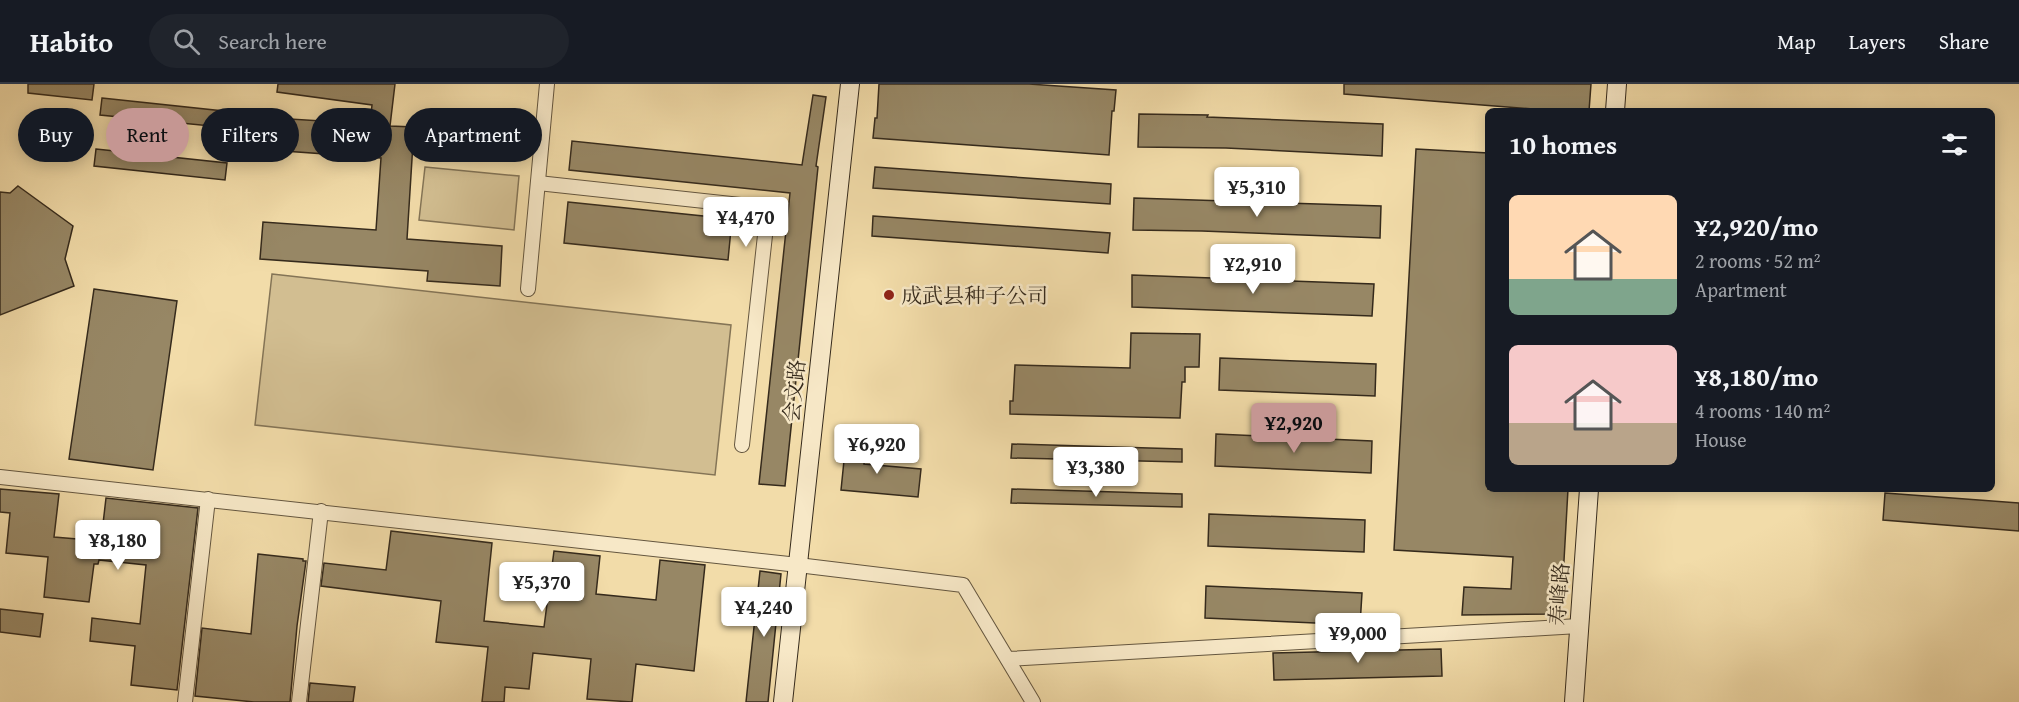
<!DOCTYPE html>
<html lang="en">
<head>
<meta charset="utf-8">
<style>
  body { margin:0; font-family:"Gentium Book Plus","Noto Serif SC",serif; background:#20242c; color:#f1f3f6; height:100vh; display:flex; flex-direction:column; font-size:22px; white-space:nowrap }
  * { box-sizing:border-box; margin:0 }
  p { font-size:20px; color:#9ea1a6 }
  .icon { flex:none; width:33px; height:33px; fill:none; stroke:currentColor; stroke-width:2; stroke-linecap:round; stroke-linejoin:round }
  .map { position:relative; flex:1; overflow:hidden }
  .panel { position:absolute; left:1485px; top:24px; width:510px; height:384px; display:flex; flex-direction:column; background:#171b24; border-radius:9px; box-shadow:0 3px 15px #0003 }
  .panel>* { flex:none }
  .guide { position:absolute; left:18px; top:24px; width:570px; height:54px; display:flex; gap:12px }
  .price { position:absolute; translate:-50% -51px; padding:0 14px; border-radius:6px; background:#fff; color:#222; font-size:20px; line-height:39px; filter:drop-shadow(0 2px 3px #0008) }
  .price::after { content:''; position:absolute; left:50%; top:36px; width:18px; height:14px; margin-left:-9px; background:inherit; clip-path:polygon(0 0,100% 0,50% 100%) }
  .price.on { background:#c59692; color:#111 }
  ul { padding:0; list-style:none }
  li { display:flex; align-items:center; gap:18px; height:150px; padding:0 24px }
  li span { display:grid; place-items:center; flex:none; width:168px; height:120px; border-radius:9px; color:#555 }
  li>.icon { margin-inline-start:auto }
  span .icon { width:72px; height:72px; fill:#fffc; stroke-width:1 }
  li b { font-size:26px }
  h2 { display:flex; justify-content:space-between; align-items:center; height:72px; padding:0 24px; font-size:26px }
  .chip { padding:0 21px; border-radius:27px; background:#171b24; box-shadow:0 3px 15px #0003; font-size:21px; line-height:54px }
  .chip.on { background:#c59692; color:#111 }
  header { display:flex; align-items:center; gap:36px; box-sizing:border-box; height:84px; padding:0 30px; background:#171b24; border-bottom:2px solid #363941 }
  header strong { font-size:28px }
  nav { display:flex; gap:33px; margin-inline-start:auto; font-size:21px }
  .search { width:420px; height:54px; background:#20242c; display:flex; align-items:center; gap:15px; box-sizing:border-box; padding:0 21px; border-radius:33px; color:#9ea1a6; font-size:22px }
  .map>svg:first-child { display:block }
  .green { fill:#d2be91; stroke:#847456; stroke-width:1.5 }
  .building { fill:#978765; stroke:#352a1c; stroke-width:1.5 }
  .lines { fill:none; stroke-linecap:round; stroke-linejoin:round }
  .street-casing { stroke:#64563f; stroke-width:16 }
  .secondary-casing { stroke:#352a1c; stroke-width:20 }
  .street { stroke:#f7e8c7; stroke-width:14 }
  .secondary { stroke:#f7e8c7; stroke-width:18 }
  .poi-dot { fill:#8f2418; stroke:#f7e8c7; stroke-width:2 }
  .labels { text-anchor:middle; dominant-baseline:central; stroke-width:5; stroke-linejoin:round; paint-order:stroke }
  .poi-label { font-size:21px; fill:#352a1c; stroke:#f7e8c7; text-anchor:start }
  .street-label { font-size:21px; fill:#352a1c; stroke:#f7e8c7 }
</style>
</head>
<body>
<header>
<strong>Habito</strong>
<div class="search"><svg class="icon" aria-label="search" viewBox="0 0 24 24"><circle cx="10" cy="10" r="6"/><path d="M15 15l6 6"/></svg>Search here</div>
<nav><a>Map</a><a>Layers</a><a>Share</a></nav>
</header>
<div class="map">
<svg width="2019" height="618" viewBox="0 0 2019 618">
  <rect width="100%" height="100%" fill="#f2dca9"/>
  <filter id="stains"><feTurbulence type="fractalNoise" baseFrequency=".00333" numOctaves="4"/><feColorMatrix values="0 0 0 0 .2 0 0 0 0 .09 0 0 0 0 .02 0 0 0 .5 -.17"/></filter>
  <radialGradient id="worn" r=".72"><stop offset=".6" stop-color="#630" stop-opacity="0"/><stop offset="1" stop-color="#630" stop-opacity=".3"/></radialGradient>
  <g class="green">
    <polygon points="425,83 519,92 514,146 419,136"/>
    <polygon points="272,190 731,241 715,391 255,341"/>
  </g>
  <g class="building">
    <polygon points="28,0 94,0 92,16 28,9"/>
    <polygon points="278,0 395,0 390,42 414,43 407,155 502,162 500,202 427,197 428,187 260,175 263,138 376,146 381,74 256,65 258,33 370,40 372,21 277,8"/>
    <polygon points="879,0 1029,0 1116,6 1114,27 1112,27 1109,71 873,54 875,34 877,34"/>
    <polygon points="1344,0 1591,0 1589,27 1557,27 1344,10"/>
    <polygon points="813,11 826,13 816,82 818,83 785,402 759,400 790,109 569,86 572,57 802,81"/>
    <polygon points="102,14 233,28 231,44 100,31"/>
    <polygon points="1139,30 1208,31 1207,33 1383,40 1382,72 1226,64 1138,63"/>
    <polygon points="96,65 227,79 225,96 94,82"/>
    <polygon points="1416,65 1488,69 1488,405 1568,405 1561,530 1462,531 1464,503 1511,505 1513,473 1394,466"/>
    <polygon points="875,83 1111,100 1110,120 873,104"/>
    <polygon points="18,102 73,142 65,175 74,202 0,231 0,108 10,109"/>
    <polygon points="1134,114 1381,122 1380,154 1202,147 1133,146"/>
    <polygon points="568,118 732,135 728,176 564,159"/>
    <polygon points="873,132 1110,149 1108,169 872,152"/>
    <polygon points="1132,191 1374,200 1372,232 1132,223"/>
    <polygon points="94,205 177,217 153,386 69,375"/>
    <polygon points="1131,249 1200,250 1199,283 1185,283 1185,298 1182,298 1180,334 1010,330 1010,317 1013,317 1015,281 1130,284"/>
    <polygon points="1220,274 1376,280 1375,312 1219,306"/>
    <polygon points="1216,350 1372,357 1371,389 1215,382"/>
    <polygon points="846,357 866,359 864,380 921,385 918,413 841,406"/>
    <polygon points="1012,360 1182,365 1182,378 1011,374"/>
    <polygon points="0,405 59,410 54,453 101,457 106,414 198,424 177,606 131,601 135,562 90,557 92,534 140,540 146,481 99,476 98,480 94,480 89,518 44,513 48,473 6,469 10,429 0,428"/>
    <polygon points="1012,405 1182,410 1182,423 1011,419"/>
    <polygon points="1885,409 2019,419 2019,447 1883,436"/>
    <polygon points="1209,430 1365,436 1364,468 1208,462"/>
    <polygon points="391,447 492,459 484,537 544,543 554,467 600,472 596,510 656,516 660,476 705,481 694,587 636,580 632,618 587,615 591,575 533,569 529,605 505,603 504,618 482,618 488,563 436,558 441,517 321,502 324,479 386,486"/>
    <polygon points="258,470 303,475 303,477 306,477 297,542 290,618 254,618 195,612 202,544 251,550"/>
    <polygon points="760,487 781,490 768,618 746,618"/>
    <polygon points="1206,502 1362,509 1360,541 1205,534"/>
    <polygon points="0,525 43,530 40,553 0,548"/>
    <polygon points="1441,565 1442,592 1274,596 1273,569"/>
    <polygon points="310,599 355,603 353,618 308,618"/>
  </g>
  <g class="lines">
    <g class="street-casing">
      <g id="street">
        <polyline points="538,99 768,124 742,361"/>
        <polyline points="528,205 547,0"/>
        <polyline points="0,393 798,481 963,501 1033,618"/>
        <polyline points="1008,575 1579,542"/>
        <polyline points="185,618 208,415"/>
        <polyline points="299,618 321,427"/>
      </g>
    </g>
    <g class="secondary-casing">
      <g id="secondary">
        <polyline points="1615,27 1617,0"/>
        <polyline points="783,618 850,0"/>
        <polyline points="1574,618 1589,405"/>
      </g>
    </g>
    <use href="#street" class="street"/>
    <use href="#secondary" class="secondary"/>
  </g>
  <circle class="poi-dot" cx="889" cy="211" r="6"/>
  <g class="labels">
    <g class="poi-label">
      <text x="901" y="211">成武县种子公司</text>
    </g>
    <g class="street-label">
      <text transform="translate(794 307) rotate(-84)">会文路</text>
      <text transform="translate(1559 510) rotate(-86)">寿峰路</text>
    </g>
  </g>
  <rect width="100%" height="100%" filter="url(#stains)"/>
  <rect width="100%" height="100%" fill="url(#worn)"/>
</svg>
<b class="price" style="left:1257px;top:134px">¥5,310</b>
<b class="price" style="left:746px;top:164px">¥4,470</b>
<b class="price" style="left:1253px;top:211px">¥2,910</b>
<b class="price on" style="left:1294px;top:370px">¥2,920</b>
<b class="price" style="left:877px;top:391px">¥6,920</b>
<b class="price" style="left:1096px;top:414px">¥3,380</b>
<b class="price" style="left:118px;top:487px">¥8,180</b>
<b class="price" style="left:542px;top:529px">¥5,370</b>
<b class="price" style="left:764px;top:554px">¥4,240</b>
<b class="price" style="left:1358px;top:580px">¥9,000</b>
<div class="guide">
<a class="chip">Buy</a>
<a class="chip on">Rent</a>
<a class="chip">Filters</a>
<a class="chip">New</a>
<a class="chip">Apartment</a>
</div>
<section class="panel">
<h2>10 homes<svg class="icon" aria-label="filters" viewBox="0 0 24 24"><path d="M4 7h16M4 17h16"/><circle cx="9" cy="7" r="2"/><circle cx="15" cy="17" r="2"/></svg></h2>
<ul>
<li><span style="background:linear-gradient(#ffd9b3 70%,#7fa58c 0)"><svg class="icon" aria-label="home" viewBox="0 0 24 24"><path d="M3 11l9-7 9 7M6 9v11h12V9"/></svg></span><div><b>¥2,920/mo</b><p>2 rooms · 52 m²</p><p>Apartment</p></div></li>
<li><span style="background:linear-gradient(#f6c9c9 65%,#b9a48a 0)"><svg class="icon" aria-label="home" viewBox="0 0 24 24"><path d="M3 11l9-7 9 7M6 9v11h12V9"/></svg></span><div><b>¥8,180/mo</b><p>4 rooms · 140 m²</p><p>House</p></div></li>
</ul>
</section>
</div>
</body>
</html>
